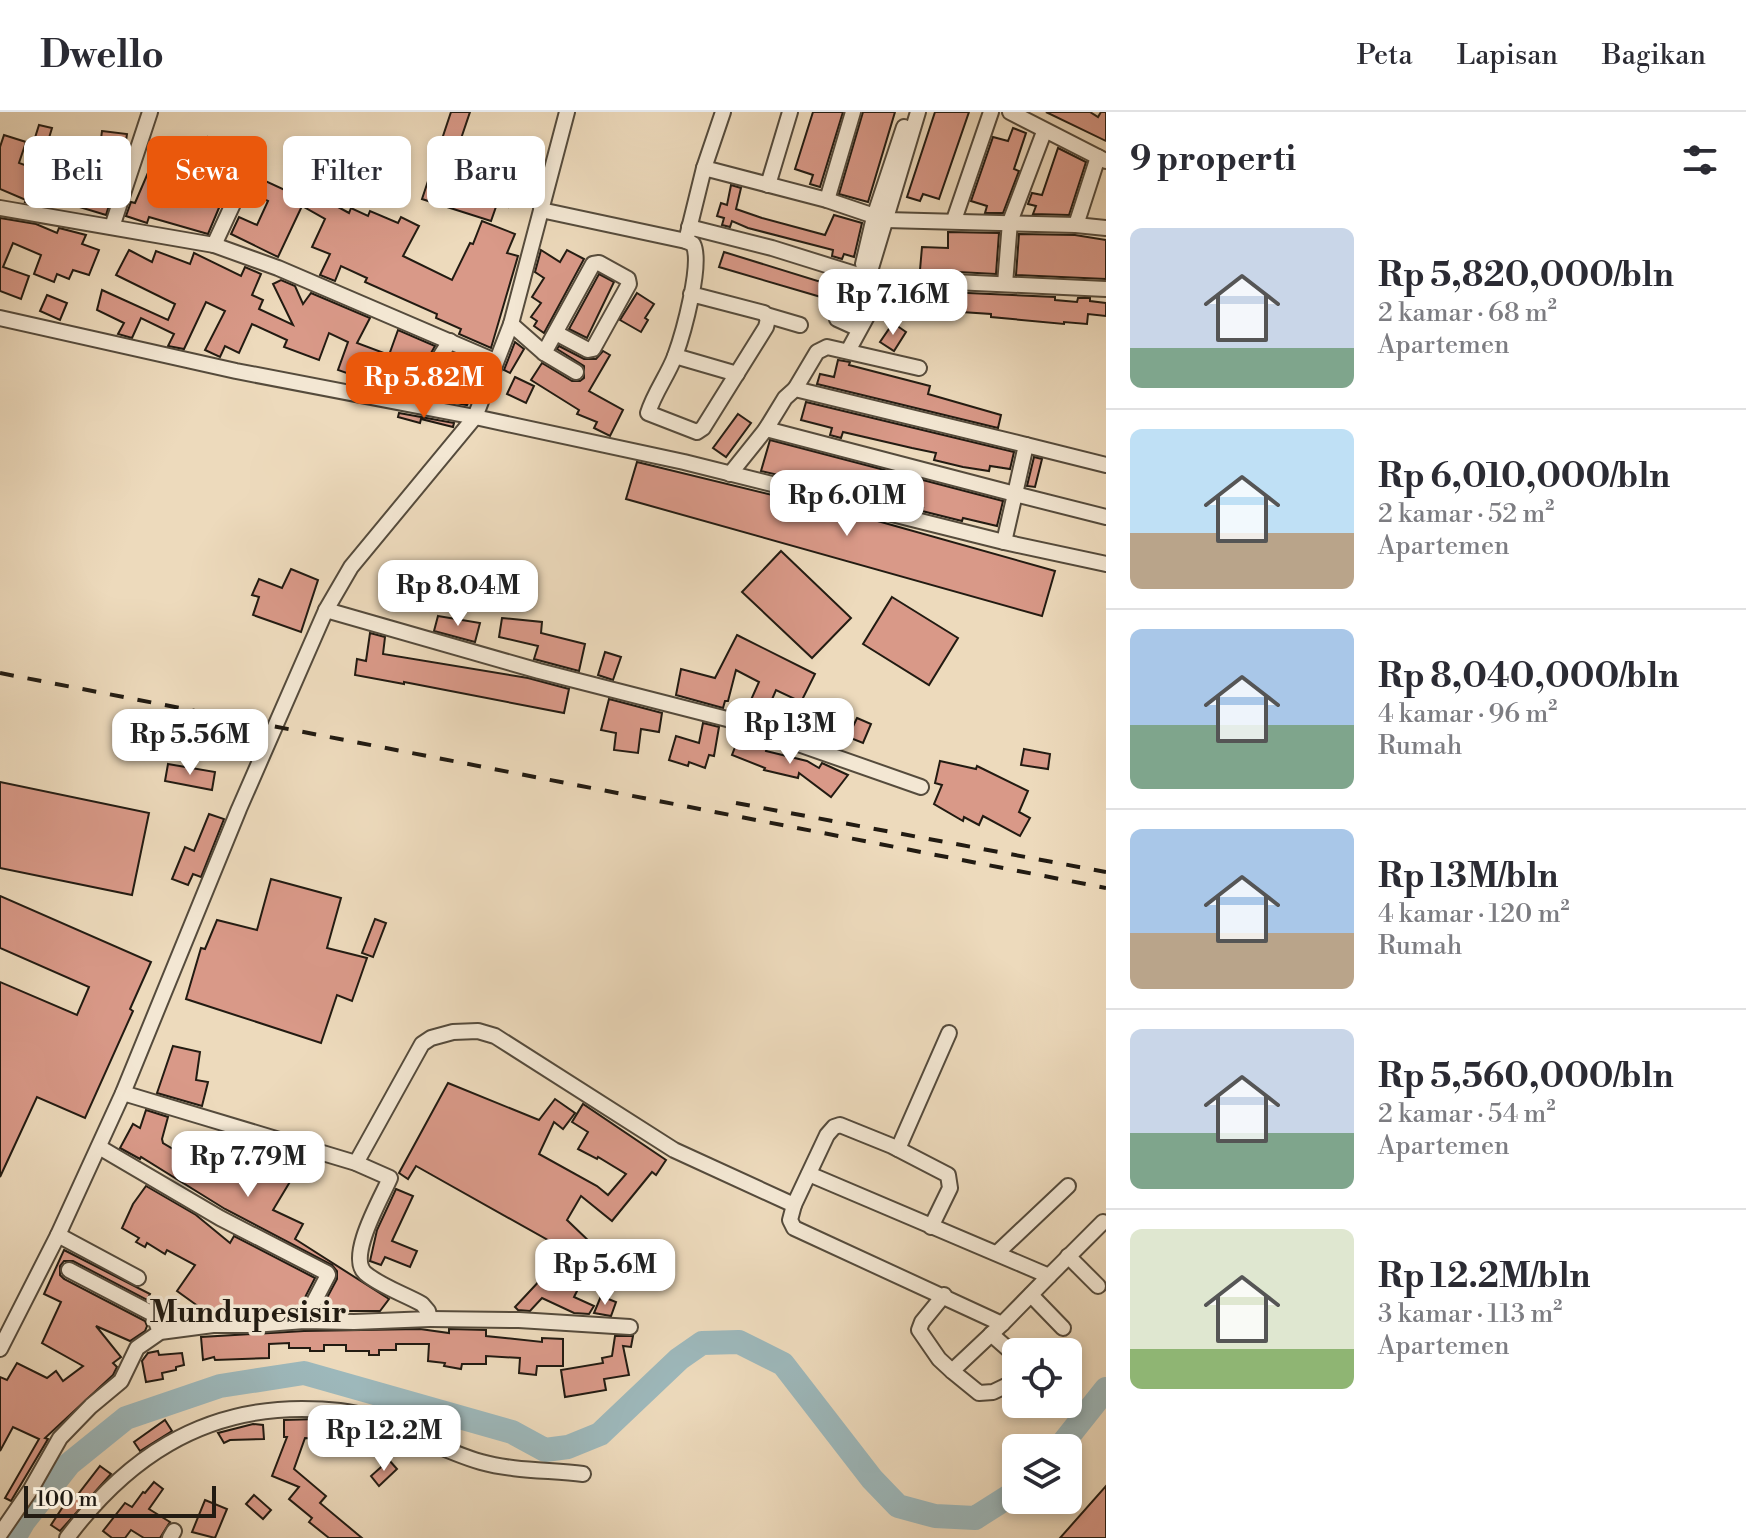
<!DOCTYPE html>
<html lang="id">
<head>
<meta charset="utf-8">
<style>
  body { margin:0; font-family:"Libre Bodoni",serif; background:#f7f7f7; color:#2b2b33; height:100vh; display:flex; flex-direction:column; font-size:30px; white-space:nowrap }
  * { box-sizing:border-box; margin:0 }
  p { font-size:26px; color:#7c7c81 }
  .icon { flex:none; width:44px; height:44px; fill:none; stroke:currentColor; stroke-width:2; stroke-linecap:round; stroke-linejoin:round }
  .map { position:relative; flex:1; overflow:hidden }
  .panel { display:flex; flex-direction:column; background:#fff; width:640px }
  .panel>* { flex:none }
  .guide { position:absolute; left:24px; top:24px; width:760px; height:72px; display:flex; gap:16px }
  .controls { position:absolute; left:1002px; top:1226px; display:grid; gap:16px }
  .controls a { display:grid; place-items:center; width:80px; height:80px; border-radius:12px; background:#fff; box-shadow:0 4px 12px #0003; font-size:40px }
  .scale { position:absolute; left:24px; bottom:20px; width:192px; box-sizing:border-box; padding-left:8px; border:4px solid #221b12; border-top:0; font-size:22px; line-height:28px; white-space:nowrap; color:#221b12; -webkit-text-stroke:6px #f3e7d3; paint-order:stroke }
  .price { position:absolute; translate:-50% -68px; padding:0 18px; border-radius:16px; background:#fff; color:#222; font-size:26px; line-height:52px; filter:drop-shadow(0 2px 4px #0008) }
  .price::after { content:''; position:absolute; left:50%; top:48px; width:24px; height:18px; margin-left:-12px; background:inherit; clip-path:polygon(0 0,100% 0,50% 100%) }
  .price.on { background:#ea580c; color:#fff }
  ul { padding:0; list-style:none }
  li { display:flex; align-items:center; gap:24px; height:200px; padding:0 24px }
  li+li { border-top:2px solid #e1e1e2 }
  li span { display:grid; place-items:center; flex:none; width:224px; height:160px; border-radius:12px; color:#555 }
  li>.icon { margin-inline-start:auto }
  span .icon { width:96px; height:96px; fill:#fffc; stroke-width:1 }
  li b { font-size:34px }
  h2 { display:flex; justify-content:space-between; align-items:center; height:96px; padding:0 24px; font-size:34px }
  .tag { padding:0 28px; border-radius:12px; background:#fff; box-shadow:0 4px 12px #0003; font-size:28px; line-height:72px }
  .tag.on { background:#ea580c; color:#fff }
  header { display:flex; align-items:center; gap:48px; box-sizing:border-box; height:112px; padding:0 40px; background:#fff; border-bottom:2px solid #e1e1e2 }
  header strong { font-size:38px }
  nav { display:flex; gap:44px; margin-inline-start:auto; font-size:28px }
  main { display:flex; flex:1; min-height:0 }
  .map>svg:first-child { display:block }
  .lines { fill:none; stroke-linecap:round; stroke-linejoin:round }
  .river { stroke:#9db8bb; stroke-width:24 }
  .building { fill:#d99988; stroke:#221b12; stroke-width:2 }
  .minor-casing { stroke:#554b3c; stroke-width:18 }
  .minor { stroke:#f3e7d3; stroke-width:14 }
  .rail { stroke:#221b12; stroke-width:4; stroke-dasharray:14 14; stroke-linecap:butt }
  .labels { text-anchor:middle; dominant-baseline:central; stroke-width:7; stroke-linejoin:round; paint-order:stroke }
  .quarter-label { font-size:30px; font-weight:bold; fill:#221b12; stroke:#f3e7d3 }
</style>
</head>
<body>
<header>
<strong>Dwello</strong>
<nav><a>Peta</a><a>Lapisan</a><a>Bagikan</a></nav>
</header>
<main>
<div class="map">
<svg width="1106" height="1426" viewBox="0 0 1106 1426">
  <rect width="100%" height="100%" fill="#eddabc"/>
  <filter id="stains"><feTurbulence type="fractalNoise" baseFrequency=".0025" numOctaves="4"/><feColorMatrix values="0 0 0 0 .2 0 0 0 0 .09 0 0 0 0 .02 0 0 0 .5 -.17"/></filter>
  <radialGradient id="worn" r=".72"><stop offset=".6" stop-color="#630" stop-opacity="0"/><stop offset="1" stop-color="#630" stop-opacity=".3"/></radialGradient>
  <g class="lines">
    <g class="river">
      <polyline points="1059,1336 1106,1277"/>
      <polyline points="14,1426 24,1409 69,1352 126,1306 220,1274 304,1261 512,1320 545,1338 568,1335 600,1322 679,1247 702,1231 739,1230 783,1252 872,1367 898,1394 935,1404 975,1406 1016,1380"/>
    </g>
  </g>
  <g class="building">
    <polygon points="451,0 470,0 445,74 487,88 501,44 522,50 508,95 497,92 491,109 422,87"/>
    <polygon points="813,0 843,0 820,75 810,72 813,63 795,57"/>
    <polygon points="863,0 895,0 868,90 839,82"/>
    <polygon points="935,0 969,0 939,87 923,82 920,89 907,85"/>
    <polygon points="1046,0 1090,0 1098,5 1101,0 1106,0 1106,29"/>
    <polygon points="39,13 52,16 46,36 33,32"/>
    <polygon points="1013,16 1026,21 1014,57 1019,59 1003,101 985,101 987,94 971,89 993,25 1008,29"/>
    <polygon points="102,19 127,22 123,49 106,103 43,84 39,93 25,90 26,88 0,77 0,35 4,23 26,30 19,51 38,58 46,38 59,44 51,65 70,71 76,54 103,62 113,37 100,35"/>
    <polygon points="208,25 230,32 210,87 221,91 208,122 149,105 147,111 126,104 131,90 135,91 153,49 174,58 178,47 199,55"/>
    <polygon points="1058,36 1086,50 1069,103 1033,102 1036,94 1028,92 1032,81 1042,83"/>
    <polygon points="309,53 325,58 316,83 349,101 351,96 368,104 370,99 398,111 401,105 419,114 403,144 452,168 470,131 473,132 482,109 515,122 507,141 518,144 491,236 459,222 461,217 436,206 437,202 365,170 367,166 341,154 335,169 320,163 330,142 312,135 325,107 302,94 278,145 231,122 239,105 257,113 268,89 252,81 259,66 289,80 294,71 301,74"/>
    <polygon points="731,73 741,76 736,97 762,106 825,123 834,103 862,111 854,145 844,142 842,147 832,144 833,138 748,116 732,109 730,115 722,113 724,106 717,104 721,91 727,93"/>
    <polygon points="0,106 36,112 57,121 59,116 86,123 82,132 99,138 89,163 73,158 69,167 57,162 54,170 34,162 41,143 13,131 3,155 29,164 21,187 0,179"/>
    <polygon points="948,120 999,121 996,162 920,158 922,135 948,136"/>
    <polygon points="1019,122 1075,123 1106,128 1106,167 1016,163"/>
    <polygon points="129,138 152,150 156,139 190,152 194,141 241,164 245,155 261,162 252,183 263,188 259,197 293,213 273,172 281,168 295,174 303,192 311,181 370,206 357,231 389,243 398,218 435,234 426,250 431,260 440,260 448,251 456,255 460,245 473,250 468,262 479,267 467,293 405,281 406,278 379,268 378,272 338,258 348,230 329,221 319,248 284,235 287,228 252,212 239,241 225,234 220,245 205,238 225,199 206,190 184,237 168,234 174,222 141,206 132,226 118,222 124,211 97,198 102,178 168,208 175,192 116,163"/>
    <polygon points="541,138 560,150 567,138 584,147 544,221 534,214 537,209 531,205 541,191 532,185 544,166 535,160"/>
    <polygon points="724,140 837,175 838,172 850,177 840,198 830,200 826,199 831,188 719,155"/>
    <polygon points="599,162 614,170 587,226 569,217"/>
    <polygon points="901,178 1055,185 1055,188 1077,190 1078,186 1090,186 1090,189 1106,191 1106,204 1088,202 1087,212 1064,210 1064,212 991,205 991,202 916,197 915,207 898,206"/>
    <polygon points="637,181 654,192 645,206 648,208 641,220 620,208"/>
    <polygon points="47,183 67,191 60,208 40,199"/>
    <polygon points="893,211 906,220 894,239 880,230"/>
    <polygon points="515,230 524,237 510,261 504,258"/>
    <polygon points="559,234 584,247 596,247 603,239 610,243 589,279 623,298 610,324 594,316 597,310 577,302 579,298 531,268 542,251 572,269 580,269 584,266 584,254 557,237"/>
    <polygon points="838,248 850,250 849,253 930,274 928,282 1001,303 998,316 817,272 820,262 834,265"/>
    <polygon points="515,265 534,274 526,291 507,282"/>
    <polygon points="806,290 1014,340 1010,357 990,354 989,359 963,355 934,348 936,341 912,336 843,320 841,326 830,323 832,316 801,308"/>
    <polygon points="399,301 454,311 453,315 421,307 420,311 398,305"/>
    <polygon points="738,302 751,311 726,345 713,336"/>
    <polygon points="770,328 1003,389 997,414 963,406 962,409 922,399 923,396 761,359"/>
    <polygon points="1034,345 1042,347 1035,375 1027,374"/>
    <polygon points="637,350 874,408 1055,459 1042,504 626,387"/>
    <polygon points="781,439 851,506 812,546 742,480"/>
    <polygon points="291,457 318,468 301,520 253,503 259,485 252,483 259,467 282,476"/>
    <polygon points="892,485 958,526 929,573 863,532"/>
    <polygon points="438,504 480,511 475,530 434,519"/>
    <polygon points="502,506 542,510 541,521 585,532 579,559 534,547 538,534 499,525"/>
    <polygon points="370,521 385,525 383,542 528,566 569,577 564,601 404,570 404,572 355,563 357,547 366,549"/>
    <polygon points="737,523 815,562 801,590 776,578 764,606 746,599 759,570 736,558 728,589 725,589 723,596 676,583 681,557 715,566"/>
    <polygon points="605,540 621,545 613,568 598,563"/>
    <polygon points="609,587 662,601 659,620 641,617 638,641 614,638 616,621 601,618"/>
    <polygon points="857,606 871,612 863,631 848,625"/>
    <polygon points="703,611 719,615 714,644 709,643 705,656 689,650 688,654 669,648 676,624 699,631"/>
    <polygon points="739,625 767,635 766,639 807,649 819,656 822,651 848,663 831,685 799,661 798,666 764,658 765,656 732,643"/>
    <polygon points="1024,637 1050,642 1048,657 1021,653"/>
    <polygon points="940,649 976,657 977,654 1028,679 1019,700 1030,706 1020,724 983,704 979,713 964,705 963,709 934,692 942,673 935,671"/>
    <polygon points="168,652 215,660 212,678 165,669"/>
    <polygon points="0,670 149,701 132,783 0,756"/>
    <polygon points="209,702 224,707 201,765 193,762 188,773 172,767 185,735 194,739"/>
    <polygon points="271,767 341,786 327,836 367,846 352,889 337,883 321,931 186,887 201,836 205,837 217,808 257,818"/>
    <polygon points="0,784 151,850 130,897 133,899 85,1006 37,985 0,1065 0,870 77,903 89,875 0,836"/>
    <polygon points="375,807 386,811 373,845 362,841"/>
    <polygon points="173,934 200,940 196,968 208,970 202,994 157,981"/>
    <polygon points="448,971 539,1008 555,987 575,1001 563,1017 554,1010 539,1042 597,1074 608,1083 626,1062 598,1045 597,1047 578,1037 588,1020 572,1010 583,992 666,1048 656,1063 652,1060 612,1109 581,1084 567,1108 592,1132 570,1154 557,1141 562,1136 416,1054 408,1067 399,1061"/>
    <polygon points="146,998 168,1005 162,1027 163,1031 190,1047 192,1044 203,1052 205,1049 233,1066 247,1035 261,1040 262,1033 284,1040 283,1043 300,1053 273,1098 303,1112 295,1127 389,1187 380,1199 320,1199 337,1167 337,1159 332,1153 225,1097 141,1045 140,1047 120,1036 133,1012 140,1016"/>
    <polygon points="146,1074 196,1103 230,1131 234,1124 315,1166 298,1199 199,1204 202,1197 177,1179 195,1153 167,1138 165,1142 147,1131 145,1135 136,1130 139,1126 122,1116 133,1092"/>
    <polygon points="396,1077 413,1084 392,1129 417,1139 410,1155 385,1145 381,1153 370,1149 377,1118"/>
    <polygon points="64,1138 150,1182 147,1188 73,1149 64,1149 60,1154 60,1163 64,1167 145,1209 147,1214 145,1219 130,1229 96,1214 121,1245 113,1251 117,1255 113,1263 45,1326 48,1327 11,1389 5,1386 39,1327 13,1315 0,1339 0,1265 7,1268 17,1251 47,1266 56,1259 63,1269 83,1254 42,1231 61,1190 44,1182"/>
    <polygon points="562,1152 573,1162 567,1170 578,1177 574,1185 594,1194 589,1202 574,1201 542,1186 530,1199 518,1198 515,1195 543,1165 547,1169"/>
    <polygon points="601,1184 616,1190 611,1204 594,1201"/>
    <polygon points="420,1217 449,1221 449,1217 486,1218 486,1224 542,1230 542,1226 563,1227 563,1254 537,1254 536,1263 519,1261 520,1246 486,1244 486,1252 462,1252 461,1257 444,1254 445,1251 428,1249 429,1232 396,1232 396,1238 379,1238 379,1243 369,1243 369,1239 346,1239 346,1233 324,1233 324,1239 310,1239 310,1236 289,1236 289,1231 269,1232 269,1246 215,1248 214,1245 203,1248 201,1225 304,1219"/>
    <polygon points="615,1224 633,1224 631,1235 623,1234 629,1263 604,1267 606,1278 565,1285 561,1258 603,1251 602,1246 612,1244"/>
    <polygon points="158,1239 159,1243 182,1241 184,1253 176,1255 176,1258 162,1261 163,1267 146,1270 142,1249 148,1241"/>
    <polygon points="165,1308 172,1319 140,1339 134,1330"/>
    <polygon points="284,1308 318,1307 350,1311 357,1312 369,1325 355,1323 355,1329 305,1326 294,1357 326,1384 320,1391 362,1426 329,1426 309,1410 312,1406 289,1387 299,1375 272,1364 287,1325 284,1325"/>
    <polygon points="253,1312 263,1313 264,1327 230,1328 224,1331 218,1321"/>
    <polygon points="389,1348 397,1357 379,1374 371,1364"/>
    <polygon points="100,1354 111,1362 60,1419 51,1413 68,1387 72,1390"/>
    <polygon points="154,1370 163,1377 149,1397 170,1410 160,1426 144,1426 131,1418 125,1426 112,1426 103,1419 125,1391 132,1395 143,1380 145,1381"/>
    <polygon points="1106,1374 1106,1426 1060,1426"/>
    <polygon points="254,1383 271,1398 263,1407 246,1392"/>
    <polygon points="205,1388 227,1397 215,1426 192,1420"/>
  </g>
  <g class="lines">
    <g class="minor-casing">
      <g id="minor">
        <polyline points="1010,0 1106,49"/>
        <polyline points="704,56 723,0"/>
        <polyline points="768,73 790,0"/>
        <polyline points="827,88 853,0"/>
        <polyline points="0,96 214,133 278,156 495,249"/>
        <polyline points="541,98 686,129"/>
        <polyline points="954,108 991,0"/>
        <polyline points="1076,113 1098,45"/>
        <polyline points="112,115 150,0"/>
        <polyline points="689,115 772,136 868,166 1106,177"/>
        <polyline points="214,133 245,66"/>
        <polyline points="863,152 874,105 904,15"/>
        <polyline points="868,166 918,0"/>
        <polyline points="1005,172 1010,110 1044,20"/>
        <path d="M691 182 764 201 768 207 766 215 703 316 697 320 648 301C654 281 668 263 675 244 683 222 703 151 693 132L686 129 704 56 827 88 886 108 1076 113 1106 116"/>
        <polyline points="766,203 800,213"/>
        <polyline points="0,206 236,259 475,305 684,350 1004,430 1106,452"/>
        <polyline points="837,207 859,217"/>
        <polyline points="511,212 544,241 576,260"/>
        <polyline points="848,239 871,197"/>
        <polyline points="544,241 593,152 599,151 628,167 629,172 593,237 588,238 556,221"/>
        <polyline points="675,244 737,262"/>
        <polyline points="436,251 450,229"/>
        <polygon points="795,277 1026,333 1015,382 766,317 785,286"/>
        <polyline points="795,277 817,240 827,235 919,256"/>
        <polyline points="1026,333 1106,353"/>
        <polyline points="730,362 766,317"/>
        <polyline points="1004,430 1015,382 1106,405"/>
        <polyline points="326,498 539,559 727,607 921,675"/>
        <polyline points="99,1035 220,1106 327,1161 328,1163 304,1209"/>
        <polyline points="898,1037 949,921"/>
        <polyline points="356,1051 422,932 431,926 453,920 478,919 495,924 674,1038 794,1093"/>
        <polyline points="809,1062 1049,1164 1002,1212"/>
        <polyline points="931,1115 950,1076 948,1063 892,1034 840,1013 834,1015 827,1023 794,1093 790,1108 794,1116 1002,1212 952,1259 939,1247 919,1218 922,1210 944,1183"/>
        <polyline points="58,1123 138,1166"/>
        <polyline points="997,1141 1068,1074"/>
        <polyline points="1068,1144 1098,1174"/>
        <polyline points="69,1158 153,1202 160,1220"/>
        <polyline points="1049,1164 1103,1110"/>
        <polyline points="1031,1183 1063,1216"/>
        <polyline points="430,1207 519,1208 630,1215"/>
        <polyline points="991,1222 1016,1244"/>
        <polyline points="0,1237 58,1123 123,981 239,697 326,498 351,455 475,305 511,212 567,0"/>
        <polyline points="952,1259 979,1281 993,1280 1016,1269"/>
        <path d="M0 1422 31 1377 60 1326 91 1294 121 1269 137 1236 160 1220 213 1213H254L304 1209 354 1210 430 1207 428 1199 422 1192C404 1182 380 1174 365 1161 347 1144 382 1085 390 1066L356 1051 123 981"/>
        <path d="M67 1426C126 1347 200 1297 302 1297 324 1297 347 1298 368 1305 406 1317 442 1339 481 1350 513 1359 550 1358 583 1362"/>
        <polyline points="170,1426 174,1419"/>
      </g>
    </g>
    <use href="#minor" class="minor"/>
    <g class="rail">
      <polyline points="0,561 1106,776"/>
      <polyline points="736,691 1106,760"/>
    </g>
  </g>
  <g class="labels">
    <g class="quarter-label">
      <text x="248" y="1201">Mundupesisir</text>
    </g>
  </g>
  <rect width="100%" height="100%" filter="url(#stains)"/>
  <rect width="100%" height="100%" fill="url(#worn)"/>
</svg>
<div class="controls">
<a><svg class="icon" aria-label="locate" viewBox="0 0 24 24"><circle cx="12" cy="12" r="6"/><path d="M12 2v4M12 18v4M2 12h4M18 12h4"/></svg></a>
<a><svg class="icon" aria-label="layers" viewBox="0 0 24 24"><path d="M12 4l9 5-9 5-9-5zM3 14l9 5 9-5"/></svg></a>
</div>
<div class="scale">100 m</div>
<b class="price" style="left:893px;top:225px">Rp 7.16M</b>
<b class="price on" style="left:424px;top:308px">Rp 5.82M</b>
<b class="price" style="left:847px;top:426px">Rp 6.01M</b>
<b class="price" style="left:458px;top:516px">Rp 8.04M</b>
<b class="price" style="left:790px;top:654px">Rp 13M</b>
<b class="price" style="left:190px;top:665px">Rp 5.56M</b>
<b class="price" style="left:248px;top:1087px">Rp 7.79M</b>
<b class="price" style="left:605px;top:1195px">Rp 5.6M</b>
<b class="price" style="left:384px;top:1361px">Rp 12.2M</b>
<div class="guide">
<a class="tag">Beli</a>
<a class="tag on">Sewa</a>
<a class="tag">Filter</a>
<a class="tag">Baru</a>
</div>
</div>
<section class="panel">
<h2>9 properti<svg class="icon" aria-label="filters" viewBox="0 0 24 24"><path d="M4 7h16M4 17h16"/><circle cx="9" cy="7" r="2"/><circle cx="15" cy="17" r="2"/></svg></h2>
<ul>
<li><span style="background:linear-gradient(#c9d6e8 75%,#7fa58c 0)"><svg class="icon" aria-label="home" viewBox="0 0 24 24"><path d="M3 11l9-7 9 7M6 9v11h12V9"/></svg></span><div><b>Rp 5,820,000/bln</b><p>2 kamar · 68 m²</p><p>Apartemen</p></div></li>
<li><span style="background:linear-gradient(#bfe0f5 65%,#b9a48a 0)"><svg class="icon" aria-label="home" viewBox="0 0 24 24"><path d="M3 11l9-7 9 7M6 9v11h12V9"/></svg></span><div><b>Rp 6,010,000/bln</b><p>2 kamar · 52 m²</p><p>Apartemen</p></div></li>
<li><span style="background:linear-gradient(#a9c7e8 60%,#7fa58c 0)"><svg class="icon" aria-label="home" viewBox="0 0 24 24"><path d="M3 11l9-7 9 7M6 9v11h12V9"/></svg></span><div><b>Rp 8,040,000/bln</b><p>4 kamar · 96 m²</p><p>Rumah</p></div></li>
<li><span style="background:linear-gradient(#a9c7e8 65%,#b9a48a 0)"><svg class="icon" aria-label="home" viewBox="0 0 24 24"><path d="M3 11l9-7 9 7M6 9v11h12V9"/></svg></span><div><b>Rp 13M/bln</b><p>4 kamar · 120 m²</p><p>Rumah</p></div></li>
<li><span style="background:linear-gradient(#c9d6e8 65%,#7fa58c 0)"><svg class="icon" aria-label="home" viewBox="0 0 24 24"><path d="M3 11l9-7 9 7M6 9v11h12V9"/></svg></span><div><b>Rp 5,560,000/bln</b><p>2 kamar · 54 m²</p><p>Apartemen</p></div></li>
<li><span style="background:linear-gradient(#dfe7d0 75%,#8fb573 0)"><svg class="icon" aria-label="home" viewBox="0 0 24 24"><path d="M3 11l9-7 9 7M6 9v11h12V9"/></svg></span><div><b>Rp 12.2M/bln</b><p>3 kamar · 113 m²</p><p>Apartemen</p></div></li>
</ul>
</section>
</main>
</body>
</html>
